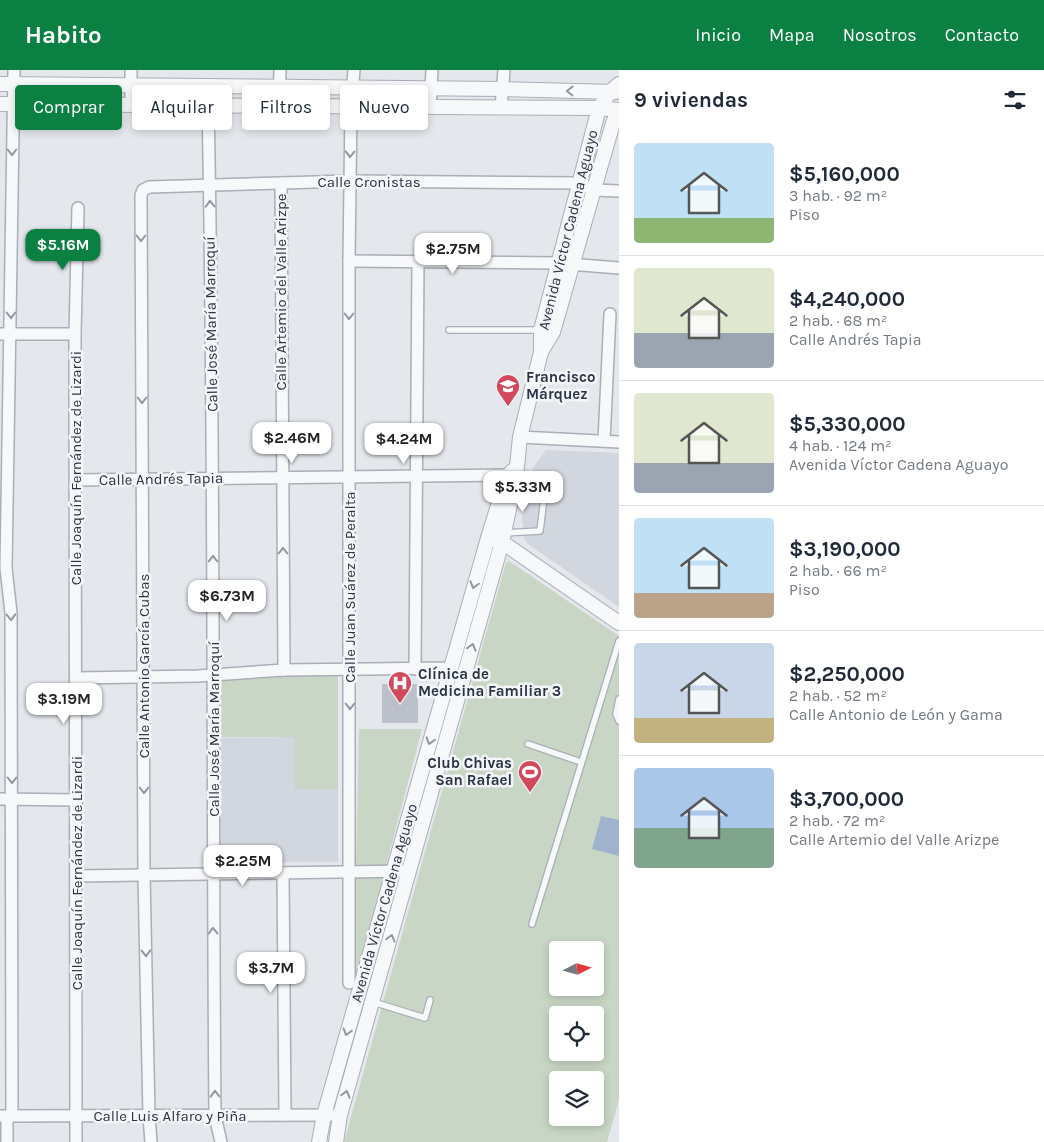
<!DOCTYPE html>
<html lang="es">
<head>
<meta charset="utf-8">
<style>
  body { margin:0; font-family:Karla,sans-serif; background:#f2f2f3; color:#1f2937; height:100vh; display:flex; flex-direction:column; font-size:19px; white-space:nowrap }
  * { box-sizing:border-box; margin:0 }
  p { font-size:16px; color:#747a83 }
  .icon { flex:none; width:28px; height:28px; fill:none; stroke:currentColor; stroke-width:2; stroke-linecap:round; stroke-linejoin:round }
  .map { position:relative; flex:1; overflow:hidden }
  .panel { display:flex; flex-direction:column; background:#fff; width:425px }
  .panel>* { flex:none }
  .hud { position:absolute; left:15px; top:15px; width:475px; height:45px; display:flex; gap:10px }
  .needle { width:32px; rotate:84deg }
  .tools { position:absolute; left:549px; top:871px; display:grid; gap:10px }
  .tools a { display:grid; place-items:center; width:55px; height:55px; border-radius:5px; background:#fff; box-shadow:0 2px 8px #0003; font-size:25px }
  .price { position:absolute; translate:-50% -42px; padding:0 11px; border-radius:10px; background:#fff; color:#222; font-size:16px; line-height:32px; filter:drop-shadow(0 1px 2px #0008) }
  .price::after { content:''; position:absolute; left:50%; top:30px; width:15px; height:11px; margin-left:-8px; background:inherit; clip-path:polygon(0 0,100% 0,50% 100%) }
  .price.active { background:#0b8043; color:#fff }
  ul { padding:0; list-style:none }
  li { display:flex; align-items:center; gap:15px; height:125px; padding:0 15px }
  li+li { border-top:1px solid #e0e1e3 }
  li span { display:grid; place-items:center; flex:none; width:140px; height:100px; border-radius:5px; color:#555 }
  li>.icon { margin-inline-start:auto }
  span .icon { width:60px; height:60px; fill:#fffc; stroke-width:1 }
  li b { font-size:21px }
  h2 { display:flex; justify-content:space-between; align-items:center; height:60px; padding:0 15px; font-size:21px }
  .pill { padding:0 18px; border-radius:5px; background:#fff; box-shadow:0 2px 8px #0003; font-size:18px; line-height:45px }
  .pill.active { background:#0b8043; color:#fff }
  header { display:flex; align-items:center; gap:30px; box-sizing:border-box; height:70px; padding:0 25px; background:#0b8043; color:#fff }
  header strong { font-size:24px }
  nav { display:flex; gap:28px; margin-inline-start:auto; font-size:18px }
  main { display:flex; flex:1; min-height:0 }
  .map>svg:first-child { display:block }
  .built { fill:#d2d6de }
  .green { fill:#c9d6c5; fill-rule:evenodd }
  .water { fill:#9fb4cc }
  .building { fill:#bbc0ca }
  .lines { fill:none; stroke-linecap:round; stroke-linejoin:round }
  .service-casing { stroke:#a9aeb7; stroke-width:8 }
  .minor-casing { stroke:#a9aeb7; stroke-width:14 }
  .tertiary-casing { stroke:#a9aeb7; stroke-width:16 }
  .service { stroke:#f7f8fa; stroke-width:5.5 }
  .minor { stroke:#f7f8fa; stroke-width:11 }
  .tertiary { stroke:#f7f8fa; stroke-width:14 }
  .oneway { stroke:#9196a0 }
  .labels { text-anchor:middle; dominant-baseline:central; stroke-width:5; stroke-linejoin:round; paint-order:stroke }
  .street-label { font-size:15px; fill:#2b3445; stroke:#f4f6f9 }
  .poi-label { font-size:15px; font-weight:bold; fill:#2b3445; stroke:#f4f6f9; text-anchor:start }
</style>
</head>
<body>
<header>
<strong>Habito</strong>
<nav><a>Inicio</a><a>Mapa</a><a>Nosotros</a><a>Contacto</a></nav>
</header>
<main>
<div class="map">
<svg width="619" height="1072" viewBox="0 0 619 1072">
  <rect width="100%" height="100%" fill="#e4e7ec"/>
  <g class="built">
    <polygon points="546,380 619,383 619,537 528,474 524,468 522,448 528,410 535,395"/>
    <polygon points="295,667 295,719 338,719 338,792 221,792 220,668"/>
  </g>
  <g class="green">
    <path d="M509 491 619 566V1030L607 1072H344L506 492ZM558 880H595V918H558ZM558 945H595V982H558ZM558 1010H595V1048H558Z"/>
    <polygon points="338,603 338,719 295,719 295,667 220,667 221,608"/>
    <polygon points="359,659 422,659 386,796 356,795"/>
    <polygon points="354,808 384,808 358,905 351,892"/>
  </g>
  <polygon class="water" points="601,746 619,750 619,786 592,779"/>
  <rect class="building" x="382" y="614" width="36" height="39"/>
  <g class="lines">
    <g class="service-casing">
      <g id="service">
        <polyline points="449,260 541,260"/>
        <polyline points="504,463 540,461 546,411 516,407"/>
        <polyline points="619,629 616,644 619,651"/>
        <polyline points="528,674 581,692"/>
        <polyline points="532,854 619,571"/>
        <polyline points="373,932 425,948 430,930"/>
      </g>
    </g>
    <g class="minor-casing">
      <g id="minor">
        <polyline points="131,34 131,0"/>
        <path d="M208 35C215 372 212 709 215 1046L221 1072"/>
        <polyline points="279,36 280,0"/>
        <polyline points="430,37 432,0"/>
        <polyline points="501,38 504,0"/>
        <polyline points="281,113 284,600"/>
        <polyline points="349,191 557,193 619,198"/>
        <polyline points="0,264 75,264"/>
        <polyline points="520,367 619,372"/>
        <polyline points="604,371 610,244"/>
        <polyline points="76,410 509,405 516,407"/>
        <polyline points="415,599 418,192"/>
        <polyline points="77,608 198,606 284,600 450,598"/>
        <polyline points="0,729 77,730"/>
        <polyline points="283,803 285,1045"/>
        <polyline points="77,806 410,801"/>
        <polyline points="349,913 349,191 351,37 354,0"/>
        <polyline points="0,1046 340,1045"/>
        <polyline points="12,1046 11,543 6,498 14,0"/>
        <polyline points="7,1072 7,1046"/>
        <polyline points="76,1072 75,264 78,138"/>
        <polyline points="151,1072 149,1046 144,805 141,125 143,120 149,117 350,111 579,113 594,120 619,121"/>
      </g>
    </g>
    <g class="tertiary-casing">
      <g id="tertiary">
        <polyline points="0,14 503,19 616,22"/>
        <polyline points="0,34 599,38 619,40"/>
        <polyline points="541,282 553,262 613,53 619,40"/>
        <polyline points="493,470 502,472 619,553"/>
        <polyline points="319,1072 324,1045 488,468 504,416 512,401"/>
        <polyline points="336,1072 340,1045 502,472 516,407 520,367 541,282 541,260 599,38 611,21 619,14"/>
      </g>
    </g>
    <use href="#service" class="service"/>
    <use href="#minor" class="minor"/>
    <use href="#tertiary" class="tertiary"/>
  </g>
  <defs><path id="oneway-chevron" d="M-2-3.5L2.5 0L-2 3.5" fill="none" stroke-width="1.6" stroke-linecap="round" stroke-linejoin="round" transform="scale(1.25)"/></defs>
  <g class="oneway">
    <use href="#oneway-chevron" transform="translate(570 21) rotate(-179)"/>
    <use href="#oneway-chevron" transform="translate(12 82) rotate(90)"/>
    <use href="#oneway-chevron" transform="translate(350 84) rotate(91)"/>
    <use href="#oneway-chevron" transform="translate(210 134) rotate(-91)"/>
    <use href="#oneway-chevron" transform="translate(141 168) rotate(90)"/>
    <use href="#oneway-chevron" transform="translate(11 245) rotate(90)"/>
    <use href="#oneway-chevron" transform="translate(349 246) rotate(90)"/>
    <use href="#oneway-chevron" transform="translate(142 330) rotate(90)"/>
    <use href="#oneway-chevron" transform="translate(283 481) rotate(-90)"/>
    <use href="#oneway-chevron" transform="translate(213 489) rotate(-90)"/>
    <use href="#oneway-chevron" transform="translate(474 515) rotate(106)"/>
    <use href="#oneway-chevron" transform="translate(11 547) rotate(88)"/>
    <use href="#oneway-chevron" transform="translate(472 577) rotate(-74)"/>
    <use href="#oneway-chevron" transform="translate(350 636) rotate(90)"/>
    <use href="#oneway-chevron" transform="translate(430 671) rotate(106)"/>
    <use href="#oneway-chevron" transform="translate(12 710) rotate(90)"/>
    <use href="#oneway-chevron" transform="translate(144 720) rotate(90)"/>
    <use href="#oneway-chevron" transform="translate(213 861) rotate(-91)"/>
    <use href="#oneway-chevron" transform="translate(391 868) rotate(-74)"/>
    <use href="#oneway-chevron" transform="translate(146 883) rotate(89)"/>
    <use href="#oneway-chevron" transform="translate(347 962) rotate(106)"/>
    <use href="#oneway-chevron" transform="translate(215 1024) rotate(-91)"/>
    <use href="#oneway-chevron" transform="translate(346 1024) rotate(-74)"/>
  </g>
  <defs>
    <g id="school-pin" transform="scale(1.25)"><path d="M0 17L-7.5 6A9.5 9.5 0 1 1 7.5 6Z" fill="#d1495b" stroke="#f4f6f9"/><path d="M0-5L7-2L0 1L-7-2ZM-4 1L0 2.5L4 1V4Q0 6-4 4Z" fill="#fff"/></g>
    <g id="hospital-pin" transform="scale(1.25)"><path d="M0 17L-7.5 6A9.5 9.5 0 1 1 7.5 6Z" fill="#d1495b" stroke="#f4f6f9"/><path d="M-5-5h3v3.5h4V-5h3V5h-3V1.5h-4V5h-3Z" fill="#fff"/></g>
    <g id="stadium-pin" transform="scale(1.25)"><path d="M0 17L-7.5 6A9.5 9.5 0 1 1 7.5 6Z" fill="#d1495b" stroke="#f4f6f9"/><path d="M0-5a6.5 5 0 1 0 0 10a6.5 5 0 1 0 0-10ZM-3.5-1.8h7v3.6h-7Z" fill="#fff"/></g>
  </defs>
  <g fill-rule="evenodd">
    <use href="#school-pin" x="508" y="316"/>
    <use href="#hospital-pin" x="400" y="613"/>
    <use href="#stadium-pin" x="530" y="702"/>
  </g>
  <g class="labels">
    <g class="street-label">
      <text x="369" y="112">Calle Cronistas</text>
      <text transform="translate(568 160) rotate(-76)">Avenida Víctor Cadena Aguayo</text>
      <text transform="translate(281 222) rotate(-90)">Calle Artemio del Valle Arizpe</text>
      <text transform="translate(211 254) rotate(-91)">Calle José María Marroquí</text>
      <text transform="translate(76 398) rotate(-90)">Calle Joaquín Fernández de Lizardi</text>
      <text transform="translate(161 409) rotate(-1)">Calle Andrés Tapia</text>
      <text transform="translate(350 517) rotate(-90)">Calle Juan Suárez de Peralta</text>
      <text transform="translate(144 596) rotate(-90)">Calle Antonio García Cubas</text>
      <text transform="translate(214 659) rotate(-90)">Calle José María Marroquí</text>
      <text transform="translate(77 803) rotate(-90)">Calle Joaquín Fernández de Lizardi</text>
      <text transform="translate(384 833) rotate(-74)">Avenida Víctor Cadena Aguayo</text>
      <text x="170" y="1046">Calle Luis Alfaro y Piña</text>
    </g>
    <g class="poi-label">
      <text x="526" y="307">Francisco<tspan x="526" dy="17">Márquez</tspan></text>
      <text x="418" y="604">Clínica de<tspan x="418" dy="17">Medicina Familiar 3</tspan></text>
      <text x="512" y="693" text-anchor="end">Club Chivas<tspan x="512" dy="17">San Rafael</tspan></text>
    </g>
  </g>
</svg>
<div class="tools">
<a><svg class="needle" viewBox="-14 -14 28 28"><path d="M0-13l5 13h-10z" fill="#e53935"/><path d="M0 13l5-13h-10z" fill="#747a83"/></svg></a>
<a><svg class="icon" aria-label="locate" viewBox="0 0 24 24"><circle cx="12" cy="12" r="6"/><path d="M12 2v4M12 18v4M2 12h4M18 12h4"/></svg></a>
<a><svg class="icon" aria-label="layers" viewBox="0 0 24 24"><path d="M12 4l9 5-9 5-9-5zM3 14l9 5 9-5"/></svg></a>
</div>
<b class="price active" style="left:63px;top:201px">$5.16M</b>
<b class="price" style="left:453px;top:205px">$2.75M</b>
<b class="price" style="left:292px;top:394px">$2.46M</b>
<b class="price" style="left:404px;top:395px">$4.24M</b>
<b class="price" style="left:523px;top:443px">$5.33M</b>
<b class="price" style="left:227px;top:552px">$6.73M</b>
<b class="price" style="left:64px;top:655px">$3.19M</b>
<b class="price" style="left:243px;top:817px">$2.25M</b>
<b class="price" style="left:271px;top:924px">$3.7M</b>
<div class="hud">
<a class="pill active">Comprar</a>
<a class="pill">Alquilar</a>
<a class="pill">Filtros</a>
<a class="pill">Nuevo</a>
</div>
</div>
<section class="panel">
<h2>9 viviendas<svg class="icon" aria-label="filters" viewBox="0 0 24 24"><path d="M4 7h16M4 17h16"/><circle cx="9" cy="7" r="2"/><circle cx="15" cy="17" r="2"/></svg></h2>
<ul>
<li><span style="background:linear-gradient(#bfe0f5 75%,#8fb573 0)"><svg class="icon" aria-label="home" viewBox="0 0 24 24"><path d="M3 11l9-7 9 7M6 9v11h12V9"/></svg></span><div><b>$5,160,000</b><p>3 hab. · 92 m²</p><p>Piso</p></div></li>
<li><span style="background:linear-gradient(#dfe7d0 65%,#9aa5b1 0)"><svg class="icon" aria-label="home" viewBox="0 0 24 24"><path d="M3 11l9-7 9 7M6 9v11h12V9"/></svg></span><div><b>$4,240,000</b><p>2 hab. · 68 m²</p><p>Calle Andrés Tapia</p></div></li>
<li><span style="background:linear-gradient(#dfe7d0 70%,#9aa5b1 0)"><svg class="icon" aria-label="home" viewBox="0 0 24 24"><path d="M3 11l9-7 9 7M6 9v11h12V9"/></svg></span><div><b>$5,330,000</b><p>4 hab. · 124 m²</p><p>Avenida Víctor Cadena Aguayo</p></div></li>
<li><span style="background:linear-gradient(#bfe0f5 75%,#b9a48a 0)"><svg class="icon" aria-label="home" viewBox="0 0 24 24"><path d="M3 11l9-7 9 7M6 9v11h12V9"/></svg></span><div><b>$3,190,000</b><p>2 hab. · 66 m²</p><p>Piso</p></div></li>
<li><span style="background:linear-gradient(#c9d6e8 75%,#c2b280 0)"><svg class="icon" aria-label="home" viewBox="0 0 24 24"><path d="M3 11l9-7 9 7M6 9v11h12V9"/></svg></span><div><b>$2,250,000</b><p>2 hab. · 52 m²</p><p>Calle Antonio de León y Gama</p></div></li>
<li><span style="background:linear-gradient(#a9c7e8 60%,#7fa58c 0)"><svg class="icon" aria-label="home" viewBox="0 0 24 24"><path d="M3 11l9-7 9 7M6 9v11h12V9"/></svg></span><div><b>$3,700,000</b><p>2 hab. · 72 m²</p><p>Calle Artemio del Valle Arizpe</p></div></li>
</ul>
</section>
</main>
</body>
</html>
